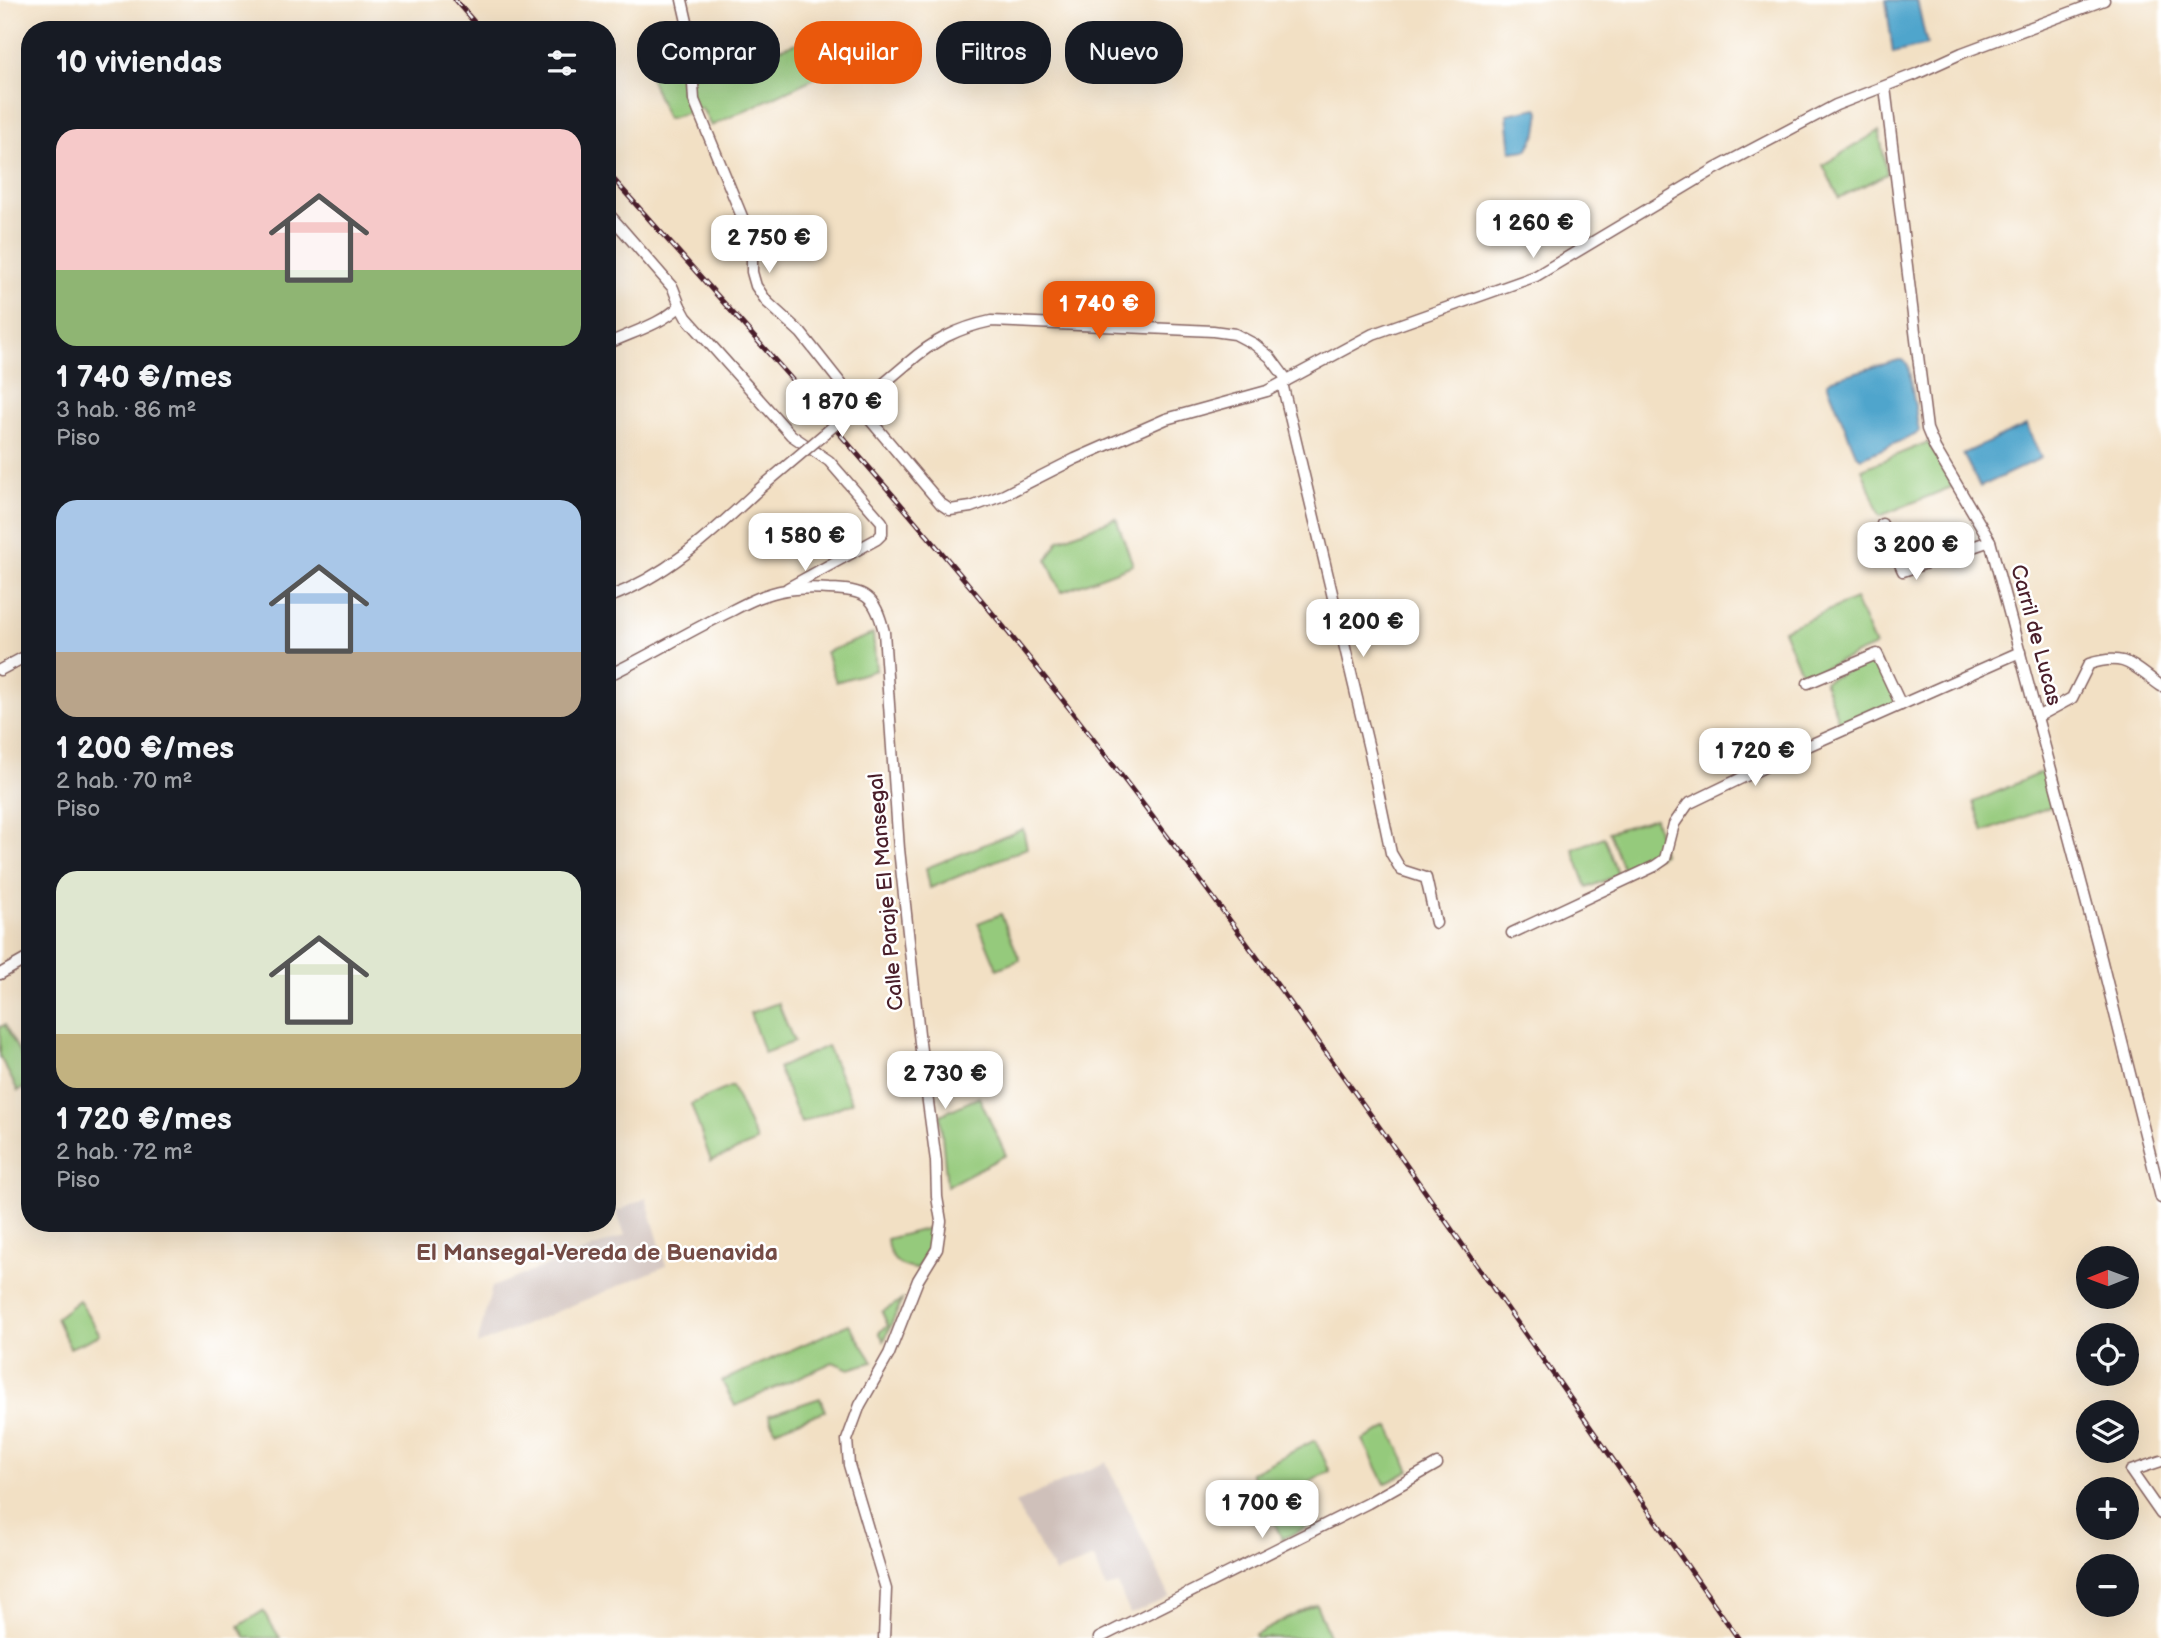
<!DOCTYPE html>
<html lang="es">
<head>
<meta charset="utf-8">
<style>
  body { margin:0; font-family:"Balsamiq Sans",sans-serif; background:#242831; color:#f1f3f6; height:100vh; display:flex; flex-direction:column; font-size:26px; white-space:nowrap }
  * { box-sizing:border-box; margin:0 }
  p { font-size:23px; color:#9ea1a6 }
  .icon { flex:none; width:38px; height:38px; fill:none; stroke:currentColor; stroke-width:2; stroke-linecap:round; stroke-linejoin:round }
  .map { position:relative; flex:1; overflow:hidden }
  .sheet { position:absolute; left:21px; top:21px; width:595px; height:1211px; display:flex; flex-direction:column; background:#171b24; border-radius:28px; box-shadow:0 7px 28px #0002 }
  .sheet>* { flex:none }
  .guide { position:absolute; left:637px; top:21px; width:665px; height:63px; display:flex; gap:14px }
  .needle { width:46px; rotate:269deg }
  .tools { position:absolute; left:2076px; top:1246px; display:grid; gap:14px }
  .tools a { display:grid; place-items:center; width:63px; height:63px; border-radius:50%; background:#171b24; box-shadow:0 7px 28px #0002; font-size:35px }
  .price { position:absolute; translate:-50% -60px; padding:0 16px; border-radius:14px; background:#fff; color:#222; font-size:23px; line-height:46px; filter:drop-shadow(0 2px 4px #0008) }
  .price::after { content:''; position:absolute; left:50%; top:42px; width:21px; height:16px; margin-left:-10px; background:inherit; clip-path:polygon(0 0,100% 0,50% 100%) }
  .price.on { background:#ea580c; color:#fff }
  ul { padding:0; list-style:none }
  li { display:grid; align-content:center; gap:14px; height:371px; padding:0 35px }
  li span { display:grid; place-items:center; height:217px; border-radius:21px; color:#555 }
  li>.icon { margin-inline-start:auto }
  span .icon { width:126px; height:126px; fill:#fffc; stroke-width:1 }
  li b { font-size:30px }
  h2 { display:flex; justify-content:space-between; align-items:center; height:84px; padding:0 35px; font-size:30px }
  .tag { padding:0 24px; border-radius:28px; background:#171b24; box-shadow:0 7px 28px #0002; font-size:24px; line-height:63px }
  .tag.on { background:#ea580c; color:#fff }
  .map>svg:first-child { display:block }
  .industrial { fill:#cfc0ba }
  .green { fill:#95ca7c; stroke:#707454; stroke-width:2 }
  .water { fill:#50a5cc; stroke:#4d627c; stroke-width:2 }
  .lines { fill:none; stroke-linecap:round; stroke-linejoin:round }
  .street-casing { stroke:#856361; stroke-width:13 }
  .street { stroke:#fff; stroke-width:10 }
  .rail-casing { stroke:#4a1f2b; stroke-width:5 }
  .rail { stroke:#fff; stroke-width:2.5; stroke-dasharray:8; stroke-linecap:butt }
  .street-bridge-casing { stroke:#856361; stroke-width:13; stroke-linecap:butt }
  .street-bridge { stroke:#fff; stroke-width:10 }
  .labels { text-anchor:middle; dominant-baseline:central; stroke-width:5; stroke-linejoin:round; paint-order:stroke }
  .street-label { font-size:21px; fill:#4a1f2b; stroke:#fff }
  .neighbourhood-label { font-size:23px; font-weight:bold; fill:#764c46; stroke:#fff }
</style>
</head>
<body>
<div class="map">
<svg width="2161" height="1638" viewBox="0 0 2161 1638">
  <rect width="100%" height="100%" fill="#fff"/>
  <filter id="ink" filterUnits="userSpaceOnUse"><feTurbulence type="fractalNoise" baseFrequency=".0143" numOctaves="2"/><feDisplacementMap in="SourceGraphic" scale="14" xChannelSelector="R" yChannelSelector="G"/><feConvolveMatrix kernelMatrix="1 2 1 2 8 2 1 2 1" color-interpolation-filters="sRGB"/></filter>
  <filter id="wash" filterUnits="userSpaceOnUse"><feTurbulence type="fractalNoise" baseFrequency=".00686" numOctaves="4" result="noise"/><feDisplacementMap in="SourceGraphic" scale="28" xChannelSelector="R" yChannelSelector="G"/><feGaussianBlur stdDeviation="1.57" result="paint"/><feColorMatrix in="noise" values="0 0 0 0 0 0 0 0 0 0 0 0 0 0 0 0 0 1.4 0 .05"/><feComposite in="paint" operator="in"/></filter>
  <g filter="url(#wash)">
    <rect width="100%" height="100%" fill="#f2e0c4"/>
    <g class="industrial">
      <polygon points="646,1198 666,1266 477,1345 492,1287 625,1235 616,1212"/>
      <polygon points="1106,1462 1170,1597 1130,1614 1118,1585 1106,1588 1094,1558 1055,1573 1015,1503"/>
    </g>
    <g class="green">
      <polygon points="737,24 749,59 826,33 841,66 711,126 702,108 667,119 646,67 687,50 685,43"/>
      <polygon points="1879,131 1887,174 1839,198 1823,165"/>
      <polygon points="1928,442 1954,486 1880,516 1862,469"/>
      <polygon points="1116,518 1133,565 1061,592 1047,560 1059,540"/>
      <polygon points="1855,599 1875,646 1803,677 1783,630"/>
      <polygon points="873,634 876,670 836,682 826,652"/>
      <polygon points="1877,658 1898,702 1841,728 1824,681"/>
      <polygon points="2049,769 2058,804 1984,832 1974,802"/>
      <polygon points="1655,818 1663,854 1624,872 1609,832"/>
      <polygon points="1023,829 1027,848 930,888 926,868"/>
      <polygon points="1604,837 1618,875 1587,888 1573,849"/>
      <polygon points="1001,914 1020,960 997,969 978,923"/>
      <polygon points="778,1003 794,1042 764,1053 750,1013"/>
      <polygon points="5,1025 30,1073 30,1085 18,1091 0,1057 0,1027"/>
      <polygon points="827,1046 852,1102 801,1123 778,1068"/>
      <polygon points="732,1086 757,1142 711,1161 691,1104"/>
      <polygon points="979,1097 1006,1155 947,1186 940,1115"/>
      <path d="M933 1227 928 1250 917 1269C898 1267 888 1259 887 1239Z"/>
      <polygon points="79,1300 100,1335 70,1348 56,1318"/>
      <polygon points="902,1300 884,1341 879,1332 888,1326 882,1312"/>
      <polygon points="849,1324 873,1362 849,1369 833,1362 735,1406 722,1381"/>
      <polygon points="820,1398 825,1411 775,1430 769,1415"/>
      <polygon points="1389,1427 1410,1471 1385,1484 1363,1440"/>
      <polygon points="1315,1440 1330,1471 1302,1486 1318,1522 1282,1539 1251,1473"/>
      <polygon points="1316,1604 1330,1638 1256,1638 1255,1635"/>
      <polygon points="263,1611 280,1638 246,1638 239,1626"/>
    </g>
    <g class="water">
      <polygon points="1886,0 1917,0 1927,45 1893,53"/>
      <polygon points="1537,108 1540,111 1537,133 1527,150 1511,152 1507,114"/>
      <polygon points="1899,360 1903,360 1908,365 1919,431 1915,435 1861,458 1856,454 1827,383 1832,379"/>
      <polygon points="2026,425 2041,458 1980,487 1963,454"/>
    </g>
  </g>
  <g filter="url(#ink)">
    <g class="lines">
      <g class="street-casing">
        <g id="street">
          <polyline points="682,0 690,35 694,100 752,241 752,272 756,286 767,302 801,333 866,415 941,504 950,510 971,507 1004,495 1075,459 1166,419 1267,391 1373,334 1536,276 1715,169 1836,105 1916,74 1962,53 2104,0"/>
          <polyline points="1885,87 1927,429 1935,448 1990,541 2097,942 2161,1198"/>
          <path d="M607 212 673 288 680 306C660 325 632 332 607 344"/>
          <polyline points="680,306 686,317 791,435 829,461 882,522 882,534 877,539 788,588"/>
          <path d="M908 363C933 341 958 328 991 321L1213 331 1235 334 1254 344 1270 357 1287 380"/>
          <polyline points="1282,383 1370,753 1391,853 1401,870 1426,878 1436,923"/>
          <polyline points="1882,524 1903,571 1990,541"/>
          <path d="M607 598C667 576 711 534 757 491"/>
          <polyline points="0,670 30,654"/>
          <path d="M607 676C649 656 689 631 731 611 748 602 766 593 786 590 800 588 814 588 829 589 865 590 875 595 884 632L899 849 920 1043 936 1161 937 1197 941 1221 937 1249 918 1280 889 1354 860 1405 847 1440 849 1465 886 1589 884 1638"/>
          <polyline points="1808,683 1877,654 1901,705"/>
          <path d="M2037 717 2072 698 2089 664C2125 652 2133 666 2161 686"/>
          <polyline points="1512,933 1655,866 1665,859 1674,824 1688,804 1810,745 2020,652"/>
          <polyline points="0,974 30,957"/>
          <polyline points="2161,1461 2131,1471 2161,1514"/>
          <polyline points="1099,1638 1368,1503 1437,1464"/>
        </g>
      </g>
      <use href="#street" class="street"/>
      <g class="rail-casing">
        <g id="rail">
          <polyline points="455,0 481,30"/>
          <path d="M607 172C764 348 923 523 1069 708 1304 1009 1518 1326 1738 1638"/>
        </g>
      </g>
      <use href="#rail" class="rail"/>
      <g class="street-bridge-casing">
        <polyline id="street-bridge" points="757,491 908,363"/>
      </g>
      <use href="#street-bridge" class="street-bridge"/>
    </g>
  </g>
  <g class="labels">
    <g class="street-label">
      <text transform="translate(2036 635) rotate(75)">Carril de Lucas</text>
      <text transform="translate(886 892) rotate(-95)">Calle Paraje El Mansegal</text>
    </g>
    <g class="neighbourhood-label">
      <text x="597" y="1253">El Mansegal-Vereda de Buenavida</text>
    </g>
  </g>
</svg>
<div class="tools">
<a><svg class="needle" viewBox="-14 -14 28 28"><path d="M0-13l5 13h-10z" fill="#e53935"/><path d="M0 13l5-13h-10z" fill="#9ea1a6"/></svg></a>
<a><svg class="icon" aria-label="locate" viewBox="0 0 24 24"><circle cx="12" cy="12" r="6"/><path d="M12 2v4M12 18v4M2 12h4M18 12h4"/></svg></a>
<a><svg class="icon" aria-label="layers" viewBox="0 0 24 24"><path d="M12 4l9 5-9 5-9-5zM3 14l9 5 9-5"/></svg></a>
<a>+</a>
<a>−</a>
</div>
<b class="price" style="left:1533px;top:260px">1 260 €</b>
<b class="price" style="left:769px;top:275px">2 750 €</b>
<b class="price on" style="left:1099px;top:341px">1 740 €</b>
<b class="price" style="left:842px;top:439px">1 870 €</b>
<b class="price" style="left:805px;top:573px">1 580 €</b>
<b class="price" style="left:1916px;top:582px">3 200 €</b>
<b class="price" style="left:1363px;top:659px">1 200 €</b>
<b class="price" style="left:1755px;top:788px">1 720 €</b>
<b class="price" style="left:945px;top:1111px">2 730 €</b>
<b class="price" style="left:1262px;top:1540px">1 700 €</b>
<div class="guide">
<a class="tag">Comprar</a>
<a class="tag on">Alquilar</a>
<a class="tag">Filtros</a>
<a class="tag">Nuevo</a>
</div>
<section class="sheet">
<h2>10 viviendas<svg class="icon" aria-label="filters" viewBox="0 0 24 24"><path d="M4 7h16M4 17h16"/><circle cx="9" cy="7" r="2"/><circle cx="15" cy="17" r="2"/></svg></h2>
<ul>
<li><span style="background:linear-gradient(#f6c9c9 65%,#8fb573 0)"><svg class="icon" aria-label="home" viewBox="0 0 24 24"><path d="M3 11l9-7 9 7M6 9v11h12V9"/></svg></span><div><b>1 740 €/mes</b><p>3 hab. · 86 m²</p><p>Piso</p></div></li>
<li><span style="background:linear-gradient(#a9c7e8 70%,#b9a48a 0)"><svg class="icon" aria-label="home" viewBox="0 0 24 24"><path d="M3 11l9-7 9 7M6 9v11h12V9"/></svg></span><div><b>1 200 €/mes</b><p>2 hab. · 70 m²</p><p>Piso</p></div></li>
<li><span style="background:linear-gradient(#dfe7d0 75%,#c2b280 0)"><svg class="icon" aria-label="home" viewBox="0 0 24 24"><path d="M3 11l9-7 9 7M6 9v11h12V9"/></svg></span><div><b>1 720 €/mes</b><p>2 hab. · 72 m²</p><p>Piso</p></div></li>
</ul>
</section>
</div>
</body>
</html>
